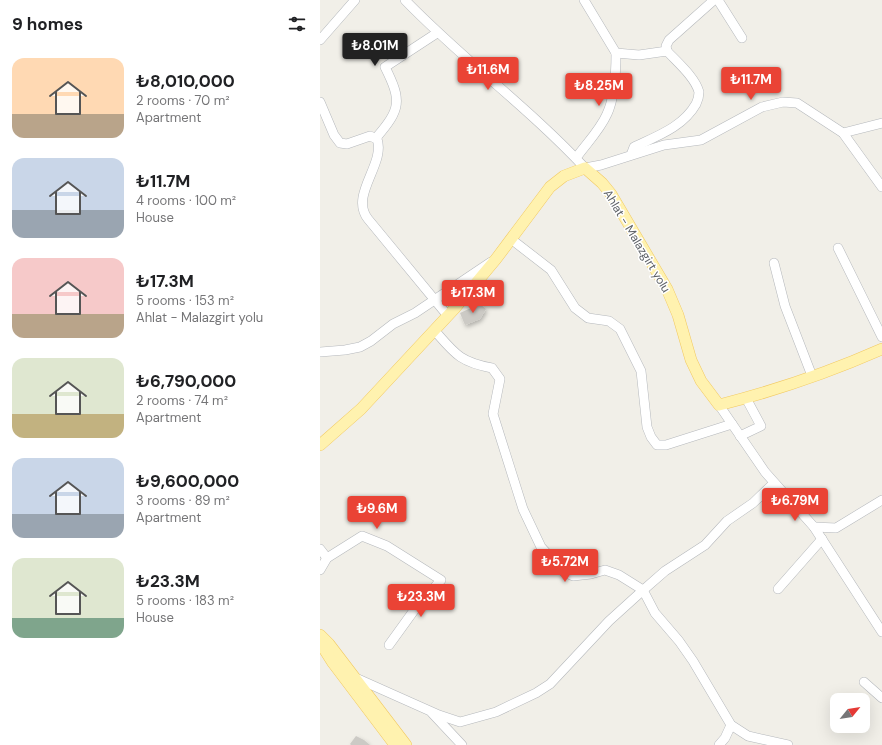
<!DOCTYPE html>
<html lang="en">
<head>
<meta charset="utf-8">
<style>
  body { margin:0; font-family:"DM Sans",sans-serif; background:#f6f6f6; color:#202124; height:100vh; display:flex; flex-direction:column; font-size:15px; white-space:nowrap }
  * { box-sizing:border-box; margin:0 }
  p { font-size:13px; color:#757577 }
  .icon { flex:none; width:22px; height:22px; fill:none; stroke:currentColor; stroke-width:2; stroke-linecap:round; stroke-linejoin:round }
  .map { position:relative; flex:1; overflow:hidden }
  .side { display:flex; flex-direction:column; background:#fff; width:320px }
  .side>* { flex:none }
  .needle { width:26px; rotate:60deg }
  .tools { position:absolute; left:510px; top:693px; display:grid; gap:8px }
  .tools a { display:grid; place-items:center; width:40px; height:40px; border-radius:8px; background:#fff; box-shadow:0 4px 16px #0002; font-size:20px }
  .price { position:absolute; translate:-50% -34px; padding:0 9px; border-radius:4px; background:#ea4335; color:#fff; font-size:13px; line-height:26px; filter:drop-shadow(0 1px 2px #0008) }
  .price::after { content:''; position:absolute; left:50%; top:24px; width:12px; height:9px; margin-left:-6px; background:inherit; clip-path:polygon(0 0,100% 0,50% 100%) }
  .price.selected { background:#222; color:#fff }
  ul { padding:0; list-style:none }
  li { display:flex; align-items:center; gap:12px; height:100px; padding:0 12px }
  li span { display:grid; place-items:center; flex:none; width:112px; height:80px; border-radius:12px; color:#555 }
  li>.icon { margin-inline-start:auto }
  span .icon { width:48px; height:48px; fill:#fffc; stroke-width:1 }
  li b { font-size:17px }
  h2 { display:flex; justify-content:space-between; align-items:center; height:48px; padding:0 12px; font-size:17px }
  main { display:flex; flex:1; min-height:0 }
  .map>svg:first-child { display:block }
  .building { fill:#cccac5; filter:url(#shadow) }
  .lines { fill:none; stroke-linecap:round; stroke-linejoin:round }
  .minor-casing { stroke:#b5b8bc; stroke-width:10 }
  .major-casing { stroke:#f2c960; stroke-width:12 }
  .minor { stroke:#fff; stroke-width:9 }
  .major { stroke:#fff2af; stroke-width:11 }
  .labels { text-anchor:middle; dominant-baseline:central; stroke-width:3; stroke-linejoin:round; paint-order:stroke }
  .street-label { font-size:12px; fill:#5f6368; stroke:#fff }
</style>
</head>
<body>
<main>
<section class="side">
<h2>9 homes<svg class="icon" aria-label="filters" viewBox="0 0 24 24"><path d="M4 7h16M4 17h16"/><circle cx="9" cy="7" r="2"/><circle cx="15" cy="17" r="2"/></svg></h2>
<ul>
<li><span style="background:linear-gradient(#ffd9b3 70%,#b9a48a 0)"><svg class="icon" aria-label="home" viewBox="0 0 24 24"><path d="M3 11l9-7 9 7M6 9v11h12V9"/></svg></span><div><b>₺8,010,000</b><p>2 rooms · 70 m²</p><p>Apartment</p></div></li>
<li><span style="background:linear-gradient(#c9d6e8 65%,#9aa5b1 0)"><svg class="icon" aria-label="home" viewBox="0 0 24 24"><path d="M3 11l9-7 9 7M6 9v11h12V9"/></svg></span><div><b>₺11.7M</b><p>4 rooms · 100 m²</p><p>House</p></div></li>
<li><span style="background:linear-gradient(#f6c9c9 70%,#b9a48a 0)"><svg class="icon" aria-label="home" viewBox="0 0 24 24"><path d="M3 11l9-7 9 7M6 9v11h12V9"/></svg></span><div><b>₺17.3M</b><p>5 rooms · 153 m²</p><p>Ahlat - Malazgirt yolu</p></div></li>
<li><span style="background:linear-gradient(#dfe7d0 70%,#c2b280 0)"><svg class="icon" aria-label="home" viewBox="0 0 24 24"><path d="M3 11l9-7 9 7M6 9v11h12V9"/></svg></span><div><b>₺6,790,000</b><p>2 rooms · 74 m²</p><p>Apartment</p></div></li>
<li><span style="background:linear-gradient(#c9d6e8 70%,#9aa5b1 0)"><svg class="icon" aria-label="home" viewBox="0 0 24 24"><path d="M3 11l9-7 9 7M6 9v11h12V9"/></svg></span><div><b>₺9,600,000</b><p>3 rooms · 89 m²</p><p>Apartment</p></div></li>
<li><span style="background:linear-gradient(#dfe7d0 75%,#7fa58c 0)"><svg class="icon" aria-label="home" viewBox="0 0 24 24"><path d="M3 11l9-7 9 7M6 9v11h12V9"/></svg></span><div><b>₺23.3M</b><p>5 rooms · 183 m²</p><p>House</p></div></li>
</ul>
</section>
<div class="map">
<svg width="562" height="745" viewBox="0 0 562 745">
  <defs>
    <filter id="shadow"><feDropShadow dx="1.5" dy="2.5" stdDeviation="2" flood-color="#0004"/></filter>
  </defs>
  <rect width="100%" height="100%" fill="#f1efe8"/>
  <g class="building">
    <polygon points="157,302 166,309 160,319 145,325 140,313 151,308"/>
    <polygon points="36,736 44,740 50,745 31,745 30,744"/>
  </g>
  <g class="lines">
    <g class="minor-casing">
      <g id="minor">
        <path d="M85 0C142 59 209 108 265 168L281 165 344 145 381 140 442 107 463 102 477 103 523 133 562 187"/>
        <path d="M264 0 296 53 319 55 347 51C357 62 375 77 379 92 379 97 378 100 376 104 363 127 337 136 314 147L311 155"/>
        <polyline points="398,0 422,38"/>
        <polyline points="0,40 35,0"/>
        <polyline points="347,51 346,46 349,40 394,0"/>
        <path d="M0 102 14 135 20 143 27 144 50 136 57 139C66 164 29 195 48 219L128 316"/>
        <polyline points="523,133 562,123"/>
        <path d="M56 138C81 109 82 101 65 67L117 33"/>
        <path d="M256 158C266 144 280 130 287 114 295 97 296 72 296 53"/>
        <polyline points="191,239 231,270 255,308 268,318 289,321 300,329 321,371 327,427 331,437 337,445 346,445 412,424"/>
        <polyline points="518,248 562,337"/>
        <polyline points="454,263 465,306 492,376"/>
        <path d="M115 331C135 354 140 362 172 368L180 379 173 414 203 509 221 547 244 572 253 576 271 574 285 570 299 575 323 590 335 613 359 641 373 661 411 725 428 736 468 745"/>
        <polyline points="0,352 25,350 40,347 51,341 73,324 95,313 171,262"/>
        <polyline points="399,405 445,472 494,527 562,632"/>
        <polyline points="420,436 441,426 426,398"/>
        <polyline points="494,527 516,528 562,500"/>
        <polyline points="0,549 7,558"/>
        <polyline points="0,570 7,558 42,536 67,546 121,580 95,609 69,645"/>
        <polyline points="458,589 502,539"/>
        <polyline points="36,678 119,715 140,722 176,712 216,693 230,684 289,621 321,592 345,571 385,545 407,521 433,503 454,483"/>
        <polyline points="544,682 562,698"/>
        <polyline points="112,713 142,745"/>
        <polyline points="399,745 405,738 411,725"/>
      </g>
    </g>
    <g class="major-casing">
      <g id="major">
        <path d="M0 445 41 409 135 308 176 259 230 187 244 176 265 168 282 183 291 194 347 289 358 315 371 360 381 381 399 405C454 391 510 372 562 349"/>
        <polyline points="0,635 9,644 86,745"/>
        <polyline points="1,644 13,663 75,745"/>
      </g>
    </g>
    <use href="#minor" class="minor"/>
    <use href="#major" class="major"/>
  </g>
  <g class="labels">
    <g class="street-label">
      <text transform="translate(317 241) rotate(59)">Ahlat - Malazgirt yolu</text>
    </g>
  </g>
</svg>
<div class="tools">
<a><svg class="needle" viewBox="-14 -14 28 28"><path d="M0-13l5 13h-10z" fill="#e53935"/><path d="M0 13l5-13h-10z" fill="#757577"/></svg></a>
</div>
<b class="price selected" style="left:55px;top:67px">₺8.01M</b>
<b class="price" style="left:168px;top:91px">₺11.6M</b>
<b class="price" style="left:431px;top:101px">₺11.7M</b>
<b class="price" style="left:279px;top:107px">₺8.25M</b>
<b class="price" style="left:153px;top:314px">₺17.3M</b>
<b class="price" style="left:475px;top:522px">₺6.79M</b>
<b class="price" style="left:57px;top:530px">₺9.6M</b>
<b class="price" style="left:245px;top:583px">₺5.72M</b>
<b class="price" style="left:101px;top:618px">₺23.3M</b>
</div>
</main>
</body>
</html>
